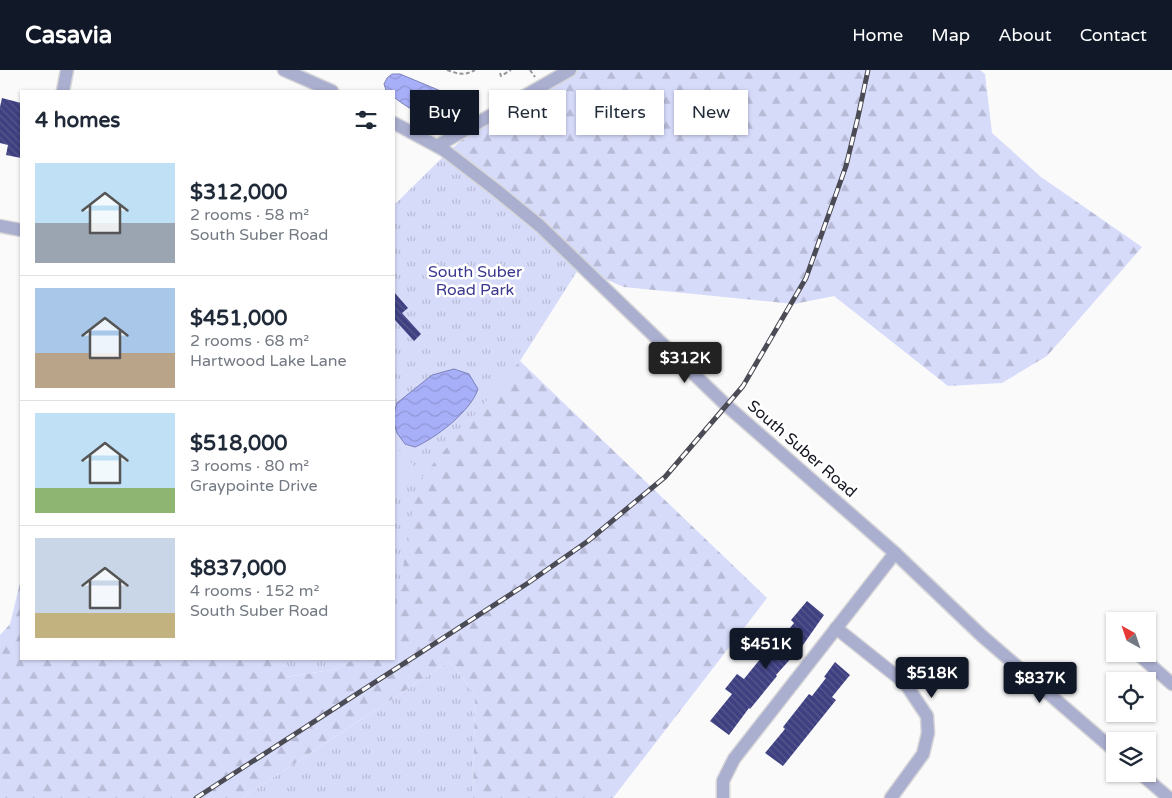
<!DOCTYPE html>
<html lang="en">
<head>
<meta charset="utf-8">
<style>
  body { margin:0; font-family:"Varela Round",sans-serif; background:#f6f6f7; color:#1f2937; height:100vh; display:flex; flex-direction:column; font-size:19px; white-space:nowrap }
  * { box-sizing:border-box; margin:0 }
  p { font-size:16px; color:#747a83 }
  .icon { flex:none; width:28px; height:28px; fill:none; stroke:currentColor; stroke-width:2; stroke-linecap:round; stroke-linejoin:round }
  .map { position:relative; flex:1; overflow:hidden }
  .drawer { position:absolute; left:20px; top:20px; width:375px; height:570px; display:flex; flex-direction:column; background:#fff; border-radius:0px; box-shadow:0 1px 4px #0004 }
  .drawer>* { flex:none }
  .banner { position:absolute; left:410px; top:20px; width:475px; height:45px; display:flex; gap:10px }
  .needle { width:32px; rotate:320deg }
  .tools { position:absolute; left:1106px; top:542px; display:grid; gap:10px }
  .tools a { display:grid; place-items:center; width:50px; height:50px; border-radius:0px; background:#fff; box-shadow:0 1px 4px #0004; font-size:25px }
  .price { position:absolute; translate:-50% -42px; padding:0 11px; border-radius:5px; background:#111827; color:#fff; font-size:16px; line-height:32px; filter:drop-shadow(0 1px 2px #0008) }
  .price::after { content:''; position:absolute; left:50%; top:30px; width:15px; height:11px; margin-left:-8px; background:inherit; clip-path:polygon(0 0,100% 0,50% 100%) }
  .price.on { background:#222; color:#fff }
  ul { padding:0; list-style:none }
  li { display:flex; align-items:center; gap:15px; height:125px; padding:0 15px }
  li+li { border-top:1px solid #e0e1e3 }
  li span { display:grid; place-items:center; flex:none; width:140px; height:100px; border-radius:0px; color:#555 }
  li>.icon { margin-inline-start:auto }
  span .icon { width:60px; height:60px; fill:#fffc; stroke-width:1 }
  li b { font-size:21px }
  h2 { display:flex; justify-content:space-between; align-items:center; height:60px; padding:0 15px; font-size:21px }
  .tag { padding:0 18px; border-radius:0px; background:#fff; box-shadow:0 1px 4px #0004; font-size:18px; line-height:45px }
  .tag.on { background:#111827; color:#fff }
  header { display:flex; align-items:center; gap:30px; box-sizing:border-box; height:70px; padding:0 25px; background:#111827; color:#fff }
  header strong { font-size:24px }
  nav { display:flex; gap:28px; margin-inline-start:auto; font-size:18px }
  .map>svg:first-child { display:block }
  .grass { fill:url(#grass-tufts) }
  .forest { fill:url(#forest-firs) }
  .pitch { fill:#d7dbfa }
  .water { fill:url(#water-waves); stroke:#7c82b9 }
  .building { fill:url(#building-back-hatch) }
  .lines { fill:none; stroke-linecap:round; stroke-linejoin:round }
  .minor-casing { stroke:#d6d6d8; stroke-width:15 }
  .path { stroke:#95969b; stroke-width:2; stroke-dasharray:4 2.5; stroke-linecap:butt }
  .minor { stroke:#aaaecf; stroke-width:12 }
  .rail-casing { stroke:#4a4b54; stroke-width:5 }
  .rail { stroke:#fff; stroke-width:3; stroke-dasharray:9; stroke-linecap:butt }
  .labels { text-anchor:middle; dominant-baseline:central; stroke-width:5; stroke-linejoin:round; paint-order:stroke }
  .park-label { font-size:16px; fill:#3b398e; stroke:#fff }
  .street-label { font-size:16px; fill:#161823; stroke:#fff }
</style>
</head>
<body>
<header>
<strong>Casavia</strong>
<nav><a>Home</a><a>Map</a><a>About</a><a>Contact</a></nav>
</header>
<div class="map">
<svg width="1172" height="728" viewBox="0 0 1172 728">
  <defs>
    <pattern id="grass-tufts" width="24" height="20" patternUnits="userSpaceOnUse" patternTransform="scale(1.25)"><rect width="24" height="20" fill="#d7dbfa"/><path d="M3 7l-1-3M5 7V3M7 7l1-3M15 17l-1-3M17 17v-4M19 17l1-3" fill="none" stroke="#b8bbd6"/></pattern>
    <pattern id="forest-firs" width="22" height="20" patternUnits="userSpaceOnUse" patternTransform="scale(1.25)"><rect width="22" height="20" fill="#d7dbfa"/><path d="M5 1l3.5 6h-7zM16 11l3.5 6h-7z" fill="#b8bbd6"/></pattern>
    <pattern id="water-waves" width="16" height="10" patternUnits="userSpaceOnUse" patternTransform="scale(1.25)"><rect width="16" height="10" fill="#a8aff9"/><path d="M0 5q4-4 8 0t8 0" fill="none" stroke="#9096d5"/></pattern>
    <pattern id="building-back-hatch" width="6" height="6" patternUnits="userSpaceOnUse" patternTransform="scale(1.25)"><rect width="6" height="6" fill="#3e4081"/><path d="M-1 5l2 2M0 0l6 6M5-1l2 2" fill="none" stroke="#57588d"/></pattern>
  </defs>
  <rect width="100%" height="100%" fill="#fafafa"/>
  <g class="grass">
    <polygon points="444,86 497,123 581,199 576,203 520,291 394,552 394,135"/>
    <polygon points="275,589 354,589 338,599 285,607"/>
    <polygon points="450,591 475,625 473,728 242,728"/>
  </g>
  <g class="forest">
    <polygon points="579,0 980,0 985,4 992,63 1041,107 1142,177 1047,286 1002,313 948,316 834,226 794,234 624,217 581,199 497,123 444,86 473,60"/>
    <polygon points="520,291 767,528 613,728 473,728 475,625 450,591 242,728 0,728 0,565 10,554 21,509 21,589 275,589 286,607 338,599 354,589 394,589 394,552 417,413"/>
  </g>
  <polygon class="pitch" points="394,375 417,399 394,420"/>
  <g class="water">
    <path d="M392 4H400L448 24C459 33 453 49 440 49 427 50 403 35 394 27V21L386 20 384 14 387 8Z"/>
    <path d="M454 299 469 304 478 319C471 341 436 368 415 377L405 374 397 363 394 353V343L397 333 432 305Z"/>
  </g>
  <g class="building">
    <polygon points="2,28 21,33 21,88 6,85 8,75 0,73 0,37"/>
    <polygon points="394,222 408,238 402,243 421,264 414,271 395,250 394,251"/>
    <polygon points="807,531 824,545 803,575 776,605 777,606 750,639 749,638 729,665 710,651 732,624 725,619 737,604 744,609 765,583 768,585 794,553 791,550"/>
    <polygon points="835,592 850,605 832,627 836,630 783,696 765,683 785,659 783,657 809,624 812,626 826,608 824,607"/>
  </g>
  <g class="lines">
    <g class="minor-casing">
      <g id="minor">
        <polyline points="284,0 332,21"/>
        <polyline points="63,21 67,0"/>
        <polyline points="394,53 444,80 496,120 540,156 726,335 895,483 982,566 1115,681"/>
        <polyline points="437,76 570,0"/>
        <polyline points="0,156 21,160"/>
        <polyline points="836,558 905,613 927,646 928,663 923,684 891,728"/>
        <polyline points="1138,584 1172,614"/>
        <polyline points="1141,704 1169,728"/>
        <polyline points="723,728 723,711 734,689 895,483"/>
      </g>
    </g>
    <g class="path">
      <path d="M447 0C458 4 464 6 475 0"/>
      <polyline points="530,0 535,7"/>
      <polyline points="500,3 501,6 511,0"/>
    </g>
    <use href="#minor" class="minor"/>
    <g class="rail-casing">
      <polyline id="rail" points="196,728 528,513 588,471 665,407 743,316 806,208 846,96 858,47 868,0"/>
    </g>
    <use href="#rail" class="rail"/>
  </g>
  <g class="labels">
    <g class="park-label">
      <text x="475" y="202">South Suber<tspan x="475" dy="18">Road Park</tspan></text>
    </g>
    <g class="street-label">
      <text transform="translate(802 379) rotate(41)">South Suber Road</text>
    </g>
  </g>
</svg>
<div class="tools">
<a><svg class="needle" viewBox="-14 -14 28 28"><path d="M0-13l5 13h-10z" fill="#e53935"/><path d="M0 13l5-13h-10z" fill="#747a83"/></svg></a>
<a><svg class="icon" aria-label="locate" viewBox="0 0 24 24"><circle cx="12" cy="12" r="6"/><path d="M12 2v4M12 18v4M2 12h4M18 12h4"/></svg></a>
<a><svg class="icon" aria-label="layers" viewBox="0 0 24 24"><path d="M12 4l9 5-9 5-9-5zM3 14l9 5 9-5"/></svg></a>
</div>
<b class="price on" style="left:685px;top:314px">$312K</b>
<b class="price" style="left:766px;top:600px">$451K</b>
<b class="price" style="left:932px;top:629px">$518K</b>
<b class="price" style="left:1040px;top:634px">$837K</b>
<div class="banner">
<a class="tag on">Buy</a>
<a class="tag">Rent</a>
<a class="tag">Filters</a>
<a class="tag">New</a>
</div>
<section class="drawer">
<h2>4 homes<svg class="icon" aria-label="filters" viewBox="0 0 24 24"><path d="M4 7h16M4 17h16"/><circle cx="9" cy="7" r="2"/><circle cx="15" cy="17" r="2"/></svg></h2>
<ul>
<li><span style="background:linear-gradient(#bfe0f5 60%,#9aa5b1 0)"><svg class="icon" aria-label="home" viewBox="0 0 24 24"><path d="M3 11l9-7 9 7M6 9v11h12V9"/></svg></span><div><b>$312,000</b><p>2 rooms · 58 m²</p><p>South Suber Road</p></div></li>
<li><span style="background:linear-gradient(#a9c7e8 65%,#b9a48a 0)"><svg class="icon" aria-label="home" viewBox="0 0 24 24"><path d="M3 11l9-7 9 7M6 9v11h12V9"/></svg></span><div><b>$451,000</b><p>2 rooms · 68 m²</p><p>Hartwood Lake Lane</p></div></li>
<li><span style="background:linear-gradient(#bfe0f5 75%,#8fb573 0)"><svg class="icon" aria-label="home" viewBox="0 0 24 24"><path d="M3 11l9-7 9 7M6 9v11h12V9"/></svg></span><div><b>$518,000</b><p>3 rooms · 80 m²</p><p>Graypointe Drive</p></div></li>
<li><span style="background:linear-gradient(#c9d6e8 75%,#c2b280 0)"><svg class="icon" aria-label="home" viewBox="0 0 24 24"><path d="M3 11l9-7 9 7M6 9v11h12V9"/></svg></span><div><b>$837,000</b><p>4 rooms · 152 m²</p><p>South Suber Road</p></div></li>
</ul>
</section>
</div>
</body>
</html>
